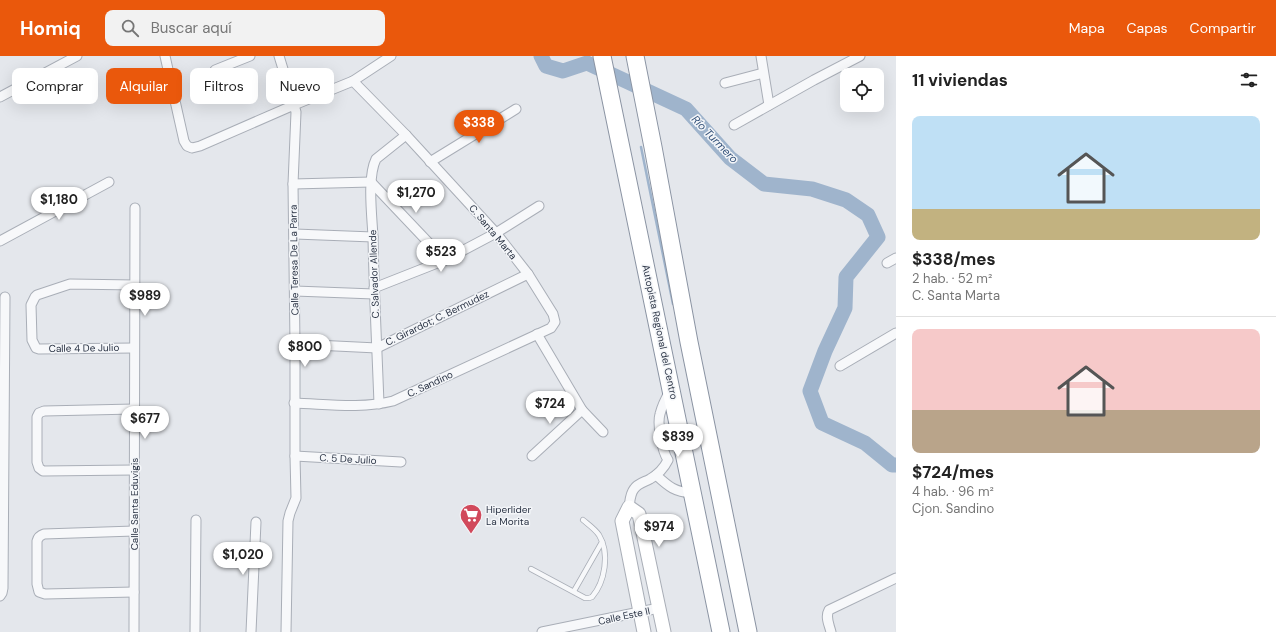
<!DOCTYPE html>
<html lang="es">
<head>
<meta charset="utf-8">
<style>
  body { margin:0; font-family:"DM Sans",sans-serif; background:#f2f2f2; color:#222; height:100vh; display:flex; flex-direction:column; font-size:15px; white-space:nowrap }
  * { box-sizing:border-box; margin:0 }
  p { font-size:13px; color:#767676 }
  .icon { flex:none; width:22px; height:22px; fill:none; stroke:currentColor; stroke-width:2; stroke-linecap:round; stroke-linejoin:round }
  .map { position:relative; flex:1; overflow:hidden }
  .drawer { display:flex; flex-direction:column; background:#fff; width:380px }
  .drawer>* { flex:none }
  .hud { position:absolute; left:12px; top:12px; width:380px; height:36px; display:flex; gap:8px }
  .controls { position:absolute; left:840px; top:12px; display:grid; gap:8px }
  .controls a { display:grid; place-items:center; width:44px; height:44px; border-radius:8px; background:#fff; box-shadow:0 4px 16px #0002; font-size:20px }
  .price { position:absolute; translate:-50% -34px; padding:0 9px; border-radius:14px; background:#fff; color:#222; font-size:13px; line-height:26px; filter:drop-shadow(0 1px 2px #0008) }
  .price::after { content:''; position:absolute; left:50%; top:24px; width:12px; height:9px; margin-left:-6px; background:inherit; clip-path:polygon(0 0,100% 0,50% 100%) }
  .price.on { background:#ea580c; color:#fff }
  ul { padding:0; list-style:none }
  li { display:grid; align-content:center; gap:8px; height:212px; padding:0 16px }
  li+li { border-top:1px solid #e0e0e0 }
  li span { display:grid; place-items:center; height:124px; border-radius:8px; color:#555 }
  li>.icon { margin-inline-start:auto }
  span .icon { width:72px; height:72px; fill:#fffc; stroke-width:1 }
  li b { font-size:17px }
  h2 { display:flex; justify-content:space-between; align-items:center; height:48px; padding:0 16px; font-size:17px }
  .chip { padding:0 14px; border-radius:8px; background:#fff; box-shadow:0 4px 16px #0002; font-size:14px; line-height:36px }
  .chip.on { background:#ea580c; color:#fff }
  header { display:flex; align-items:center; gap:24px; box-sizing:border-box; height:56px; padding:0 20px; background:#ea580c; color:#fff }
  header strong { font-size:19px }
  nav { display:flex; gap:22px; margin-inline-start:auto; font-size:14px }
  .search { width:280px; height:36px; background:#f2f2f2; display:flex; align-items:center; gap:10px; box-sizing:border-box; padding:0 14px; border-radius:8px; color:#767676; font-size:15px }
  main { display:flex; flex:1; min-height:0 }
  .map>svg:first-child { display:block }
  .lines { fill:none; stroke-linecap:round; stroke-linejoin:round }
  .stream { stroke:#9fb4cc; stroke-width:2.5 }
  .river { stroke:#9fb4cc; stroke-width:15 }
  .lane-casing { stroke:#a9aeb7; stroke-width:6 }
  .street-casing { stroke:#a9aeb7; stroke-width:11 }
  .secondary-casing { stroke:#a9aeb7; stroke-width:15 }
  .highway-casing { stroke:#8b94a3; stroke-width:19 }
  .lane { stroke:#f7f8fa; stroke-width:4.5 }
  .street { stroke:#f7f8fa; stroke-width:9 }
  .secondary { stroke:#fff; stroke-width:13 }
  .highway { stroke:#fff; stroke-width:17 }
  .labels { text-anchor:middle; dominant-baseline:central; stroke-width:3; stroke-linejoin:round; paint-order:stroke }
  .street-label { font-size:10px; fill:#2b3445; stroke:#f4f6f9 }
  .poi-label { font-size:10px; fill:#2b3445; stroke:#f4f6f9; text-anchor:start }
  .water-label { font-size:11px; font-style:italic; fill:#34527a; stroke:#f4f6f9 }
</style>
</head>
<body>
<header>
<strong>Homiq</strong>
<div class="search"><svg class="icon" aria-label="search" viewBox="0 0 24 24"><circle cx="10" cy="10" r="6"/><path d="M15 15l6 6"/></svg>Buscar aquí</div>
<nav><a>Mapa</a><a>Capas</a><a>Compartir</a></nav>
</header>
<main>
<div class="map">
<svg width="896" height="576" viewBox="0 0 896 576">
  <rect width="100%" height="100%" fill="#e4e7ec"/>
  <g class="lines">
    <polyline class="stream" points="641,91 673,248"/>
    <polyline class="river" points="541,0 546,10 563,15 587,7 686,53 730,102 764,128 812,133 846,144 868,159 878,181 846,221 845,252 825,295 810,335 822,367 865,387 892,409 896,409"/>
    <g class="lane-casing">
      <g id="lane">
        <path d="M531 513 585 542H589L592 541C605 526 610 497 599 479 595 473 589 469 583 464"/>
        <polyline points="574,535 602,486"/>
      </g>
    </g>
    <g class="street-casing">
      <g id="street">
        <polyline points="165,0 184,85 187,90 192,92 200,90 294,49 353,25 391,0"/>
        <polyline points="279,0 294,49 296,56 293,128 295,288 295,400 296,442 290,457 288,465 286,576"/>
        <polyline points="761,0 769,49"/>
        <polyline points="215,14 250,0"/>
        <polyline points="725,27 763,17"/>
        <polyline points="0,41 77,0"/>
        <polyline points="734,69 814,24 860,0"/>
        <polyline points="430,106 516,53"/>
        <polyline points="371,126 445,204"/>
        <polyline points="293,128 371,126"/>
        <polyline points="295,178 373,181"/>
        <polyline points="0,185 109,126"/>
        <polyline points="887,207 896,202"/>
        <polyline points="374,232 445,204 496,177 539,150"/>
        <polyline points="295,235 374,238"/>
        <polyline points="537,278 582,354 603,376"/>
        <polyline points="295,288 377,292 528,218"/>
        <polyline points="134,292 39,293 36,292 32,284 31,249 35,241 37,239 70,228 135,229"/>
        <polyline points="840,310 896,277"/>
        <path d="M294 347C327 348 361 353 393 345L551 272 555 266 553 258 528 218 496 177 406 79 353 25"/>
        <path d="M379 348C377 293 374 237 373 181 372 160 367 121 376 103L406 79"/>
        <polyline points="134,353 44,355 39,357 37,361 37,406 39,412 43,415 134,414"/>
        <polyline points="295,400 401,406"/>
        <polyline points="532,400 582,354"/>
        <path d="M656 419C669 431 675 436 692 437"/>
        <path d="M629 451C630 445 630 438 634 433 638 427 645 426 650 423 659 418 664 412 668 404 662 395 657 368 660 358 662 350 666 342 670 335"/>
        <path d="M134 475 44 478C41 479 38 481 37 485V528L39 536 45 538 134 536"/>
        <polyline points="0,540 2,537 3,532 5,241"/>
        <polyline points="134,576 135,152"/>
        <polyline points="195,576 196,464"/>
        <polyline points="251,576 256,466"/>
        <polyline points="542,576 659,552"/>
        <path d="M831 576C829 568 825 561 829 554L896 522"/>
      </g>
    </g>
    <g class="secondary-casing">
      <polyline id="secondary" points="644,576 622,465 629,451 639,458 664,576"/>
    </g>
    <g class="highway-casing">
      <g id="highway">
        <polyline points="602,0 721,576"/>
        <polyline points="635,0 653,91 689,286 748,576"/>
      </g>
    </g>
    <use href="#lane" class="lane"/>
    <use href="#street" class="street"/>
    <use href="#secondary" class="secondary"/>
    <use href="#highway" class="highway"/>
  </g>
  <defs>
    <g id="supermarket-pin" transform="scale(1.15)"><path d="M0 17L-7.5 6A9.5 9.5 0 1 1 7.5 6Z" fill="#d1495b" stroke="#f4f6f9"/><path d="M-6-5.5h2.5l.6 2H6L4.5 2H-2.5L-4.4-4H-6ZM-1.5 3.2a1.3 1.3 0 1 0 .1 0ZM3 3.2a1.3 1.3 0 1 0 .1 0Z" fill="#fff"/></g>
  </defs>
  <g fill-rule="evenodd">
    <use href="#supermarket-pin" x="471" y="459"/>
  </g>
  <g class="labels">
    <g class="street-label">
      <text transform="translate(493 176) rotate(50)">C. Santa Marta</text>
      <text transform="translate(294 204) rotate(-91)">Calle Teresa De La Parra</text>
      <text transform="translate(374 218) rotate(-92)">C. Salvador Allende</text>
      <text transform="translate(437 262) rotate(-26)">C. Girardot; C. Bermudez</text>
      <text transform="translate(660 276) rotate(78)">Autopista Regional del Centro</text>
      <text transform="translate(84 292) rotate(-1)">Calle 4 De Julio</text>
      <text transform="translate(430 328) rotate(-25)">C. Sandino</text>
      <text transform="translate(348 403) rotate(3)">C. 5 De Julio</text>
      <text transform="translate(134 448) rotate(-90)">Calle Santa Eduvigis</text>
      <text transform="translate(624 560) rotate(-12)">Calle Este II</text>
    </g>
    <g class="poi-label">
      <text x="486" y="453">Hiperlider<tspan x="486" dy="12">La Morita</tspan></text>
    </g>
    <g class="water-label">
      <text transform="translate(715 83) rotate(46)">Río Turmero</text>
    </g>
  </g>
</svg>
<div class="controls">
<a><svg class="icon" aria-label="locate" viewBox="0 0 24 24"><circle cx="12" cy="12" r="6"/><path d="M12 2v4M12 18v4M2 12h4M18 12h4"/></svg></a>
</div>
<b class="price on" style="left:479px;top:88px">$338</b>
<b class="price" style="left:416px;top:158px">$1,270</b>
<b class="price" style="left:59px;top:165px">$1,180</b>
<b class="price" style="left:441px;top:217px">$523</b>
<b class="price" style="left:145px;top:261px">$989</b>
<b class="price" style="left:305px;top:312px">$800</b>
<b class="price" style="left:550px;top:369px">$724</b>
<b class="price" style="left:145px;top:384px">$677</b>
<b class="price" style="left:678px;top:402px">$839</b>
<b class="price" style="left:659px;top:492px">$974</b>
<b class="price" style="left:243px;top:520px">$1,020</b>
<div class="hud">
<a class="chip">Comprar</a>
<a class="chip on">Alquilar</a>
<a class="chip">Filtros</a>
<a class="chip">Nuevo</a>
</div>
</div>
<section class="drawer">
<h2>11 viviendas<svg class="icon" aria-label="filters" viewBox="0 0 24 24"><path d="M4 7h16M4 17h16"/><circle cx="9" cy="7" r="2"/><circle cx="15" cy="17" r="2"/></svg></h2>
<ul>
<li><span style="background:linear-gradient(#bfe0f5 75%,#c2b280 0)"><svg class="icon" aria-label="home" viewBox="0 0 24 24"><path d="M3 11l9-7 9 7M6 9v11h12V9"/></svg></span><div><b>$338/mes</b><p>2 hab. · 52 m²</p><p>C. Santa Marta</p></div></li>
<li><span style="background:linear-gradient(#f6c9c9 65%,#b9a48a 0)"><svg class="icon" aria-label="home" viewBox="0 0 24 24"><path d="M3 11l9-7 9 7M6 9v11h12V9"/></svg></span><div><b>$724/mes</b><p>4 hab. · 96 m²</p><p>Cjon. Sandino</p></div></li>
</ul>
</section>
</main>
</body>
</html>
